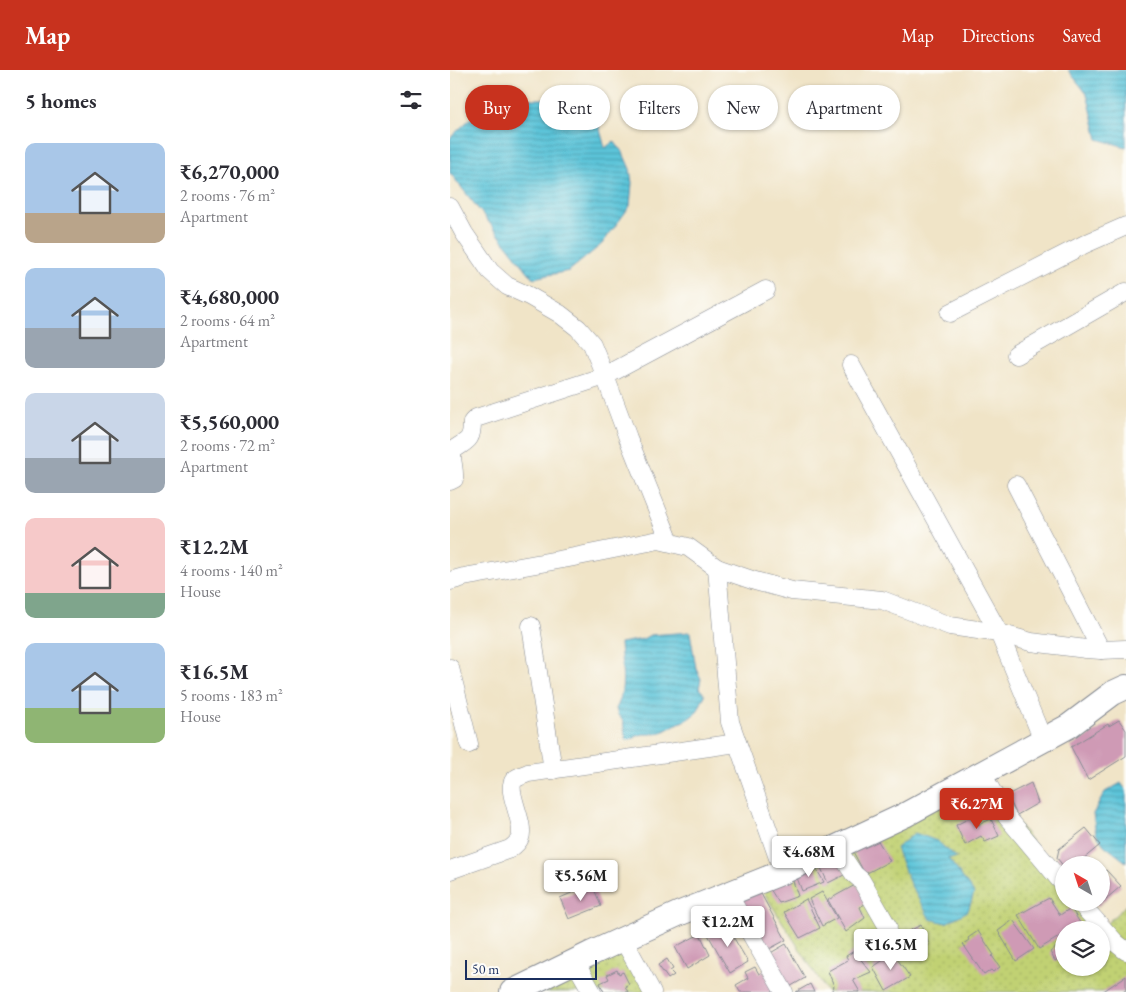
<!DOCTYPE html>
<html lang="en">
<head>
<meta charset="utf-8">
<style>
  body { margin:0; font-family:"EB Garamond",serif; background:#f2f2f3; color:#2b2b33; height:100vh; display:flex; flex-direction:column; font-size:19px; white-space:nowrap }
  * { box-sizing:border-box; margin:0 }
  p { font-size:16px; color:#7c7c81 }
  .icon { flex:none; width:28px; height:28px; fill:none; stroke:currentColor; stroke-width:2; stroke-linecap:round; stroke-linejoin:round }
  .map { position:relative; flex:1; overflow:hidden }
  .panel { display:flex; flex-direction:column; background:#fff; width:450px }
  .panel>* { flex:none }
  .top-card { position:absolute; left:15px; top:15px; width:475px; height:45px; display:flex; gap:10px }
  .needle { width:32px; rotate:321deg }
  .fabs { position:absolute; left:605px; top:786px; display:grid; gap:10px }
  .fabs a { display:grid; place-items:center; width:55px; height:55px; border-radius:50%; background:#fff; box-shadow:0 1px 4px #0004; font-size:25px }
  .scale { position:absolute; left:15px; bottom:12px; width:132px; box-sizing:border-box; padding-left:5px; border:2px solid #1b2f5e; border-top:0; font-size:14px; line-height:18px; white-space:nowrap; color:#1b2f5e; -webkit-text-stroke:4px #fdfcf7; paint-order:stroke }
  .price { position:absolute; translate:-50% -42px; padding:0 11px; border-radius:5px; background:#fff; color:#222; font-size:16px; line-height:32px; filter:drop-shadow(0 1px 2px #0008) }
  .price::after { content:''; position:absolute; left:50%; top:30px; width:15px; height:11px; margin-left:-8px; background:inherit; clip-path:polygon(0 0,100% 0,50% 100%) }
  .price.on { background:#c8321e; color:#fff }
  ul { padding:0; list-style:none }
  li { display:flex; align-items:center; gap:15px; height:125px; padding:0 25px }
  li span { display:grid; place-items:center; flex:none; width:140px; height:100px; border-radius:10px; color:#555 }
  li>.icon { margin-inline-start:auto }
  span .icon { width:60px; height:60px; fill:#fffc; stroke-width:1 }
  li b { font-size:21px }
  h2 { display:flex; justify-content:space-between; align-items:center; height:60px; padding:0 25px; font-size:21px }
  .tag { padding:0 18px; border-radius:22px; background:#fff; box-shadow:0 1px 4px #0004; font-size:18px; line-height:45px }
  .tag.on { background:#c8321e; color:#fff }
  header { display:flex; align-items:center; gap:30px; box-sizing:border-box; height:70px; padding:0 25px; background:#c8321e; color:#fff }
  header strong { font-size:24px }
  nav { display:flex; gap:28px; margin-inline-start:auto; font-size:18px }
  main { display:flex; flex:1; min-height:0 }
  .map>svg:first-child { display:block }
  .grass { fill:url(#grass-dots); stroke:#6e8068; fill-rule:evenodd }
  .water { fill:url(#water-rules); stroke:#3c7a9c }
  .building { fill:#cf9ab5 }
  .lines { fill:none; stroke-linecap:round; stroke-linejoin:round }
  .street-casing { stroke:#868a92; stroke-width:19 }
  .secondary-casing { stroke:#868a92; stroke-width:26 }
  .street { stroke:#fff; stroke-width:18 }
  .secondary { stroke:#fff; stroke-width:24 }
</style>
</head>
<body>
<header>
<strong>Map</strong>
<nav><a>Map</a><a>Directions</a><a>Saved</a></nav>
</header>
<main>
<section class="panel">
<h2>5 homes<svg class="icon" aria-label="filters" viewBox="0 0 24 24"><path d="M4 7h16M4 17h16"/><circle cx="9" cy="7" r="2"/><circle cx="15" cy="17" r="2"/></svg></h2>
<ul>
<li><span style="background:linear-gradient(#a9c7e8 70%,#b9a48a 0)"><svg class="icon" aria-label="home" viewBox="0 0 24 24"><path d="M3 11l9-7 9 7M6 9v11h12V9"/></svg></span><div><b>₹6,270,000</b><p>2 rooms · 76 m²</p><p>Apartment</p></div></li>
<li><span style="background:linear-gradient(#a9c7e8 60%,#9aa5b1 0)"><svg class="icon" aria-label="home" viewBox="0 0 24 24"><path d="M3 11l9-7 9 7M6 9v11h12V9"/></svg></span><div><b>₹4,680,000</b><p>2 rooms · 64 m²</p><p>Apartment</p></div></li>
<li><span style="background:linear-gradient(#c9d6e8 65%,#9aa5b1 0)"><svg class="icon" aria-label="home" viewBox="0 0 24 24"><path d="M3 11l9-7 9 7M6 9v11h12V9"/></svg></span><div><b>₹5,560,000</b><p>2 rooms · 72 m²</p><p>Apartment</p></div></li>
<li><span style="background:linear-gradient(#f6c9c9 75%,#7fa58c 0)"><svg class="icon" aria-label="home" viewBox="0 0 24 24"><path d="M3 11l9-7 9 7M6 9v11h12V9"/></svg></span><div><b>₹12.2M</b><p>4 rooms · 140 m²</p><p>House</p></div></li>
<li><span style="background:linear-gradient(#a9c7e8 65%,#8fb573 0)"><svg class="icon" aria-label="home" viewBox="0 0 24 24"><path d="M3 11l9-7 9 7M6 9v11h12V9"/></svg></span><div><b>₹16.5M</b><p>5 rooms · 183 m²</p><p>House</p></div></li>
</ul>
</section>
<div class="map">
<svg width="676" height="922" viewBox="0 0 676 922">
  <defs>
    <pattern id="grass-dots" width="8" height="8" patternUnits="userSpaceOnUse" patternTransform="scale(1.25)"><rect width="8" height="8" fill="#c1d173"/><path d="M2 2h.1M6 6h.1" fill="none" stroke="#a5b466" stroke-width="1.8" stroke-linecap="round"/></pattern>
    <pattern id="water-rules" width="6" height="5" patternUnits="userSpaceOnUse" patternTransform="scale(1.25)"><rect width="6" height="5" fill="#5cc4d9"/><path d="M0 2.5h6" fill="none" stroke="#4ba0b3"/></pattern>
  </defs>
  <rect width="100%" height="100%" fill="#fdfcf7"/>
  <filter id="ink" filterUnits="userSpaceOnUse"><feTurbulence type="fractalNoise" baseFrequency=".02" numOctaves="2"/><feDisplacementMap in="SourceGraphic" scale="10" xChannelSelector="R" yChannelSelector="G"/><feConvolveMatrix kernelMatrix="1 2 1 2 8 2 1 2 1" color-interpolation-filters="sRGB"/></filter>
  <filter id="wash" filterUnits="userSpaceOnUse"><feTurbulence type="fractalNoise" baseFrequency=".0096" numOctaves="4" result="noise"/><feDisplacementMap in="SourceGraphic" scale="20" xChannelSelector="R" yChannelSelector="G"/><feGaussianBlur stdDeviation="1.12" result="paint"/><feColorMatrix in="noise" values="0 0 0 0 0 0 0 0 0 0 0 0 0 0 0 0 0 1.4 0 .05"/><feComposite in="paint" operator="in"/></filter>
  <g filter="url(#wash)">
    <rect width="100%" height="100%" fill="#f0e4c7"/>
    <g class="grass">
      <path d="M532 704 614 815V832L629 833 653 857 676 835V922H377L307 812ZM614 860H651V898H614Z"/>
      <polygon points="173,869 202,922 62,922"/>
    </g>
    <g class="water">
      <polygon points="618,0 676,0 676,77 648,69 637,24"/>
      <polygon points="67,29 110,29 140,37 149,56 155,78 164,71 173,83 180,99 182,113 180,136 152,174 119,201 83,208 0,103 0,68 21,48"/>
      <path d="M240 562 246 598 251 609 249 618 255 625 247 642 238 649 229 653 212 662 201 664H193L187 666 182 669 176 670 173 651 168 645 166 639C177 619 171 595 170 573L193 569 200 565Z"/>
      <polygon points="671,713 676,720 676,792 654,775 646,764 643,744 655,722"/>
      <polygon points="465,763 487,771 507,788 498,788 524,823 518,841 496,853 480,849 460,814 446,778"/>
    </g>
    <g id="blocks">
      <g class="building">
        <polygon points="669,650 676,660 676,686 638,710 621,677 658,654 659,656"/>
        <polygon points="581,713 588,733 567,745 557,725"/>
        <polygon points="524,746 528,755 541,749 549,766 535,772 531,766 515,775 506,755"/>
        <polygon points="636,758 650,775 626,795 614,795 614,797 607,788 609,779"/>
        <polygon points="424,764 440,791 415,804 400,776"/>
        <polygon points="388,787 396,804 378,813 370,796"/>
        <polygon points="364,795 374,812 352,821 346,805"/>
        <polygon points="656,800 671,816 648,836 645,832 651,832 651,804"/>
        <polygon points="342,808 348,826 329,833 320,819"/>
        <polygon points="142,814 151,836 119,849 110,828"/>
        <polygon points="407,814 418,832 410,837 415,848 396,862 378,830"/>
        <polygon points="309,820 336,870 319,879 291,831"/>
        <polygon points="372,822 387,848 372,856 359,829"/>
        <polygon points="599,828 610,845 621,838 630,853 620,860 614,860 614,864 589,879 568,845"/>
        <polygon points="356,829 370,858 350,868 334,842"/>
        <polygon points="563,850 584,879 566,891 548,861"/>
        <polygon points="275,853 298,892 280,903 257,863"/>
        <polygon points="471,855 479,875 463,883 455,863"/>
        <polygon points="528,861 544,885 542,886 550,897 543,902 541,900 534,905 513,874 519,870 518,868"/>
        <polygon points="250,864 260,885 237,899 225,877"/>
        <polygon points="612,872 614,875 614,886 605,891 600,882"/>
        <polygon points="336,874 355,908 336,919 317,885"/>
        <polygon points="438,876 460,907 436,921 423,897 441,885 435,879"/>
        <polygon points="404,881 421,902 403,910 410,922 381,922 384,916 378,901 398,890 396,886"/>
        <polygon points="217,889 223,899 220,901 224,905 218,909 208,895"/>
        <polygon points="305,897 309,904 314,901 326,922 290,922 286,915 298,908 295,902"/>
        <polygon points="167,900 169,904 173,902 179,914 175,916 178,922 154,922 150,913 159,909 157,905"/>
        <polygon points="676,906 676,920 673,922 652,922"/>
        <polygon points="360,914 364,922 346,922"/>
      </g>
    </g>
  </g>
  <g filter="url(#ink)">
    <use href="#blocks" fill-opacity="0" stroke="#868a92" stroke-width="1"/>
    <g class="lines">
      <g class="street-casing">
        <g id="street">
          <polyline points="0,137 14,163 40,201 57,216 79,226 110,244 128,258 142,274 155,306 178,368 220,472"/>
          <polyline points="500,243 635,174 676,156"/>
          <polyline points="566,285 676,222"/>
          <polyline points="401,295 549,563 593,670"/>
          <path d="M0 411 4 409C5 399 1 390 2 381 16 370 22 373 22 352L26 348 155 306 316 220"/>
          <polyline points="566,415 651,580"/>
          <polyline points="267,498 280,652 333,802"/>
          <polyline points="0,511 14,507 119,488 209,470 238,477 267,498 305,511 342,521 432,530 500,556 549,563 581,572 636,579 651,580 676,579"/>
          <polyline points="81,556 103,700"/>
          <polyline points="0,598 19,674"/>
          <polyline points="532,704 557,747 614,815"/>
          <polyline points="386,777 404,804 411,810 438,857"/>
          <path d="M0 800 60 779C64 776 68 773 70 768 76 753 55 721 64 710 68 706 74 705 78 703L287 673"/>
          <polyline points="278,824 334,922"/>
          <polyline points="629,832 666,873 676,881"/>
          <polyline points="173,869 202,922"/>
          <polyline points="125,892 142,922"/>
        </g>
      </g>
      <g class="secondary-casing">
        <polyline id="secondary" points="62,922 140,884 228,844 333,802 455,745 619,656 663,623 676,617"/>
      </g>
      <use href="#street" class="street"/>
      <use href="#secondary" class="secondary"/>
    </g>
  </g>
</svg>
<div class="fabs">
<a><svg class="needle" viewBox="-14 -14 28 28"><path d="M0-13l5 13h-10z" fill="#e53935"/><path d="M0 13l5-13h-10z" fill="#7c7c81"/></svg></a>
<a><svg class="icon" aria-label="layers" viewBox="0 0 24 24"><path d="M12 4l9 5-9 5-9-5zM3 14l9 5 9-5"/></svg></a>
</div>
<div class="scale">50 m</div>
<b class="price on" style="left:527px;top:760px">₹6.27M</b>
<b class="price" style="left:359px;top:808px">₹4.68M</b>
<b class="price" style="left:131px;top:832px">₹5.56M</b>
<b class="price" style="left:278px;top:878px">₹12.2M</b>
<b class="price" style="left:441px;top:901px">₹16.5M</b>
<div class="top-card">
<a class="tag on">Buy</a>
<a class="tag">Rent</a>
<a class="tag">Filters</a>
<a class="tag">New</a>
<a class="tag">Apartment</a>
</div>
</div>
</main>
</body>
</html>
